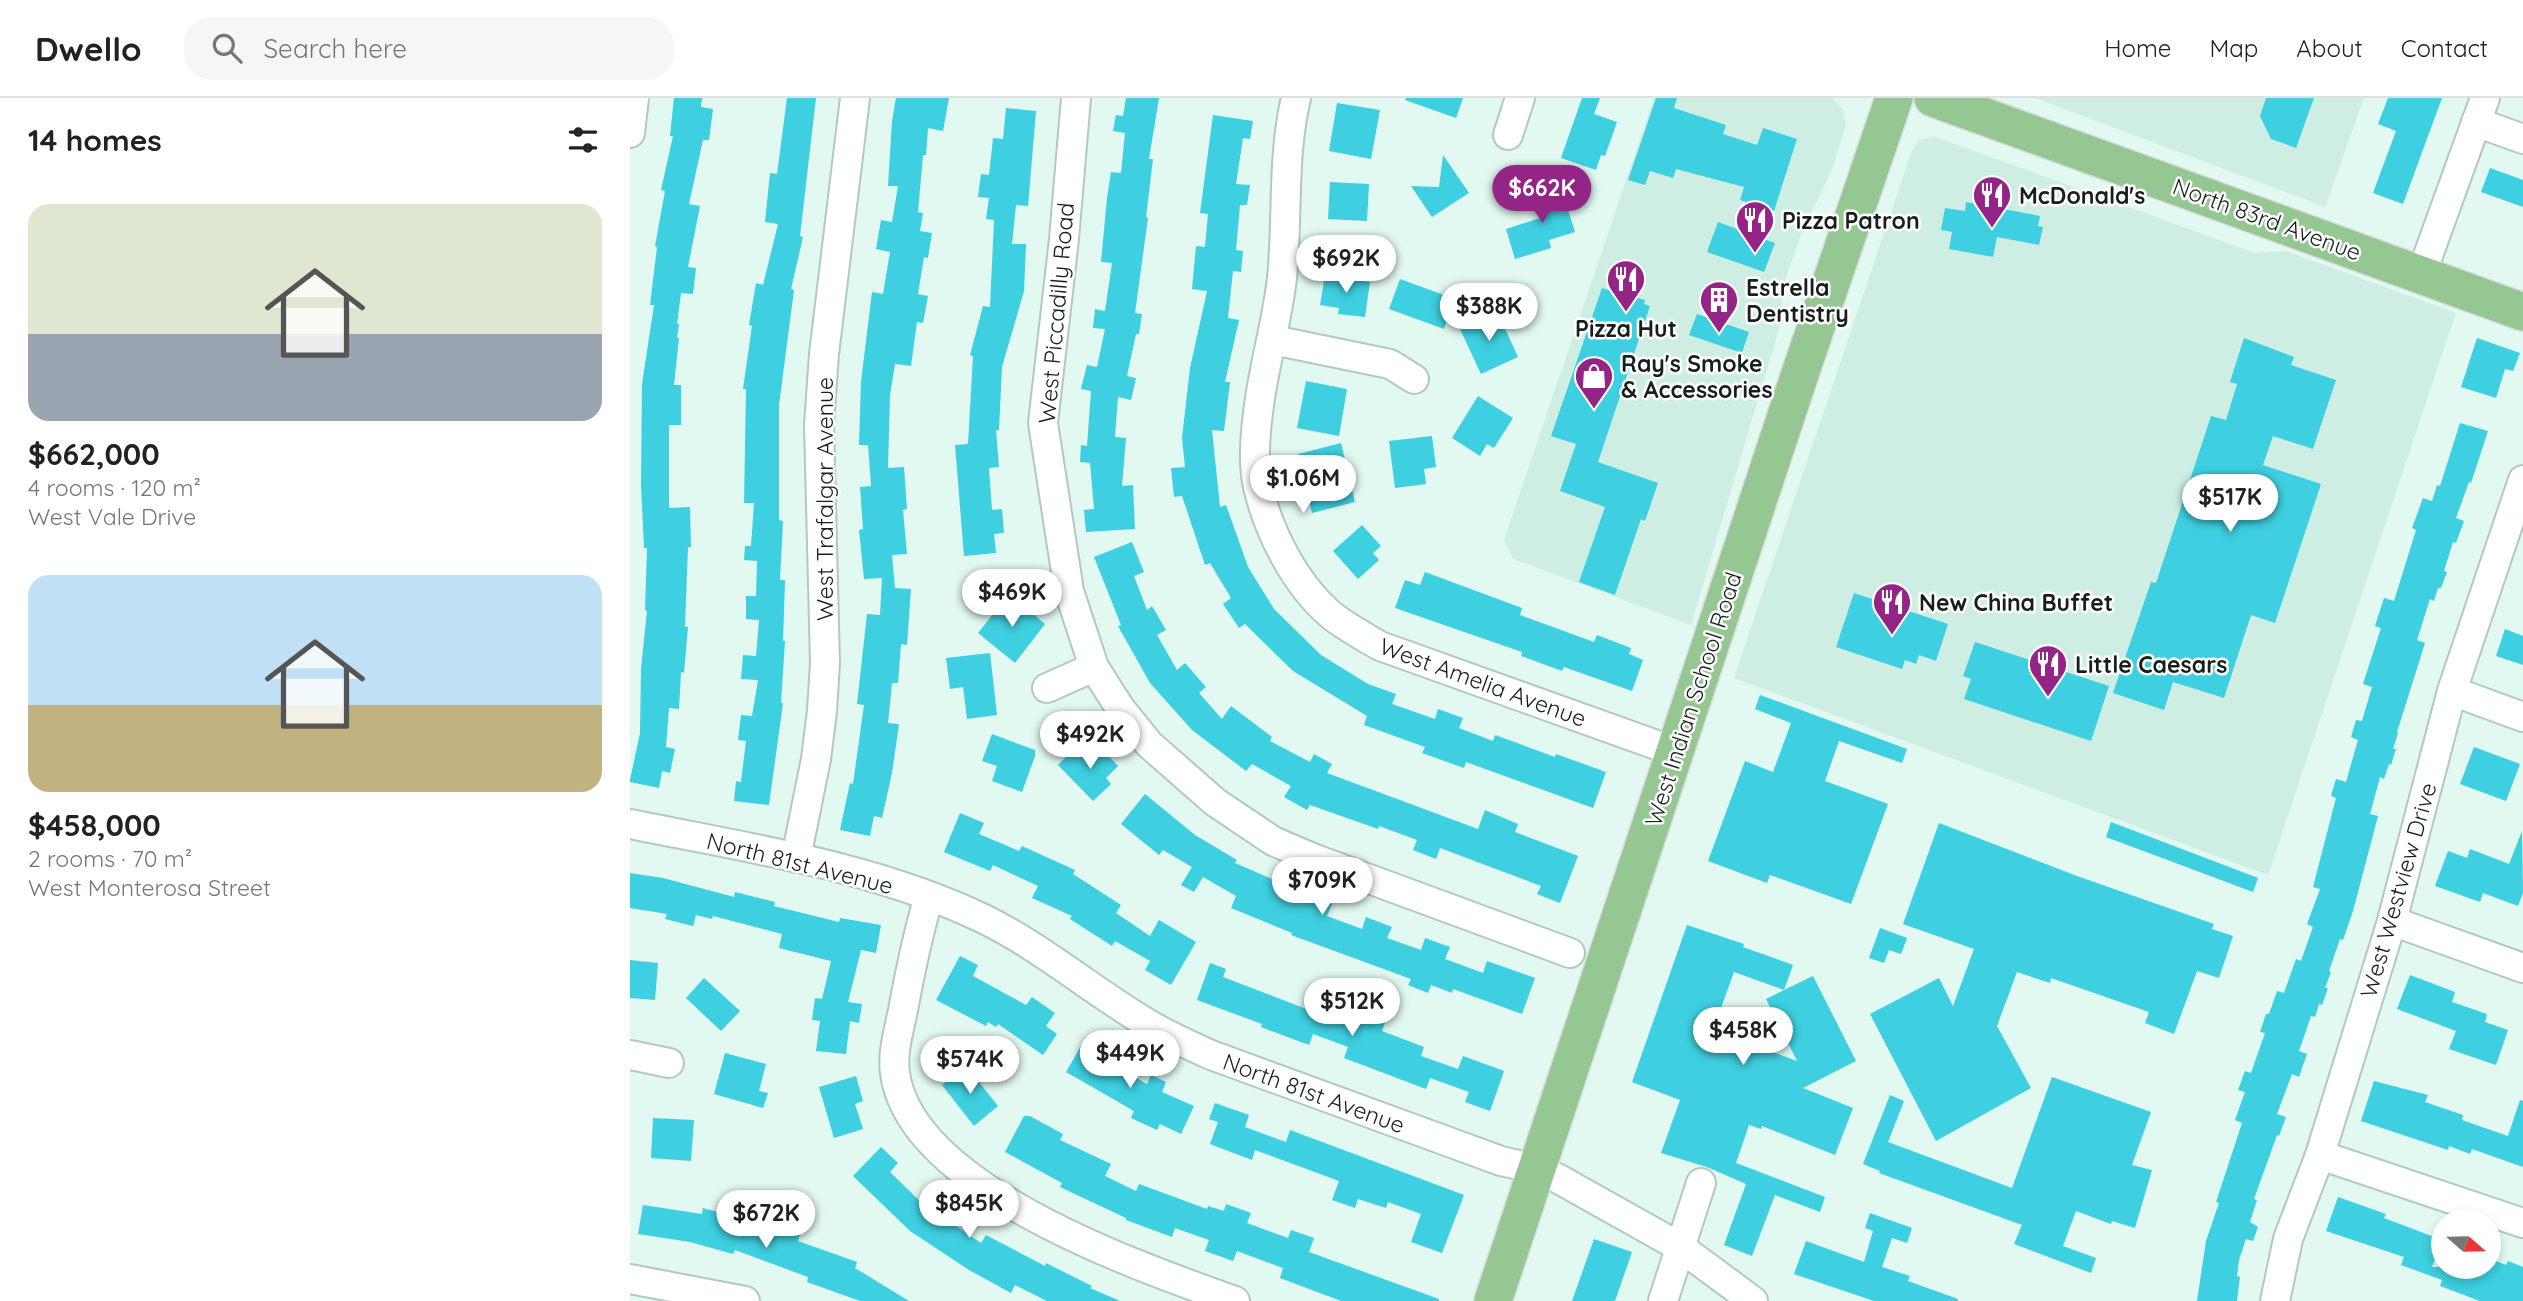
<!DOCTYPE html>
<html lang="en">
<head>
<meta charset="utf-8">
<style>
  body { margin:0; font-family:Quicksand,sans-serif; background:#f6f6f6; color:#222; height:100vh; display:flex; flex-direction:column; font-size:26px; white-space:nowrap }
  * { box-sizing:border-box; margin:0 }
  p { font-size:23px; color:#767676 }
  .icon { flex:none; width:38px; height:38px; fill:none; stroke:currentColor; stroke-width:2; stroke-linecap:round; stroke-linejoin:round }
  .map { position:relative; flex:1; overflow:hidden }
  .sheet { display:flex; flex-direction:column; background:#fff; width:630px }
  .sheet>* { flex:none }
  .needle { width:46px; rotate:110deg }
  .fabs { position:absolute; left:1801px; top:1111px; display:grid; gap:14px }
  .fabs a { display:grid; place-items:center; width:70px; height:70px; border-radius:50%; background:#fff; box-shadow:0 4px 10px #0003; font-size:35px }
  .price { position:absolute; translate:-50% -60px; padding:0 16px; border-radius:24px; background:#fff; color:#222; font-size:23px; line-height:46px; filter:drop-shadow(0 2px 4px #0008) }
  .price::after { content:''; position:absolute; left:50%; top:42px; width:21px; height:16px; margin-left:-10px; background:inherit; clip-path:polygon(0 0,100% 0,50% 100%) }
  .price.active { background:#942586; color:#fff }
  ul { padding:0; list-style:none }
  li { display:grid; align-content:center; gap:14px; height:371px; padding:0 28px }
  li span { display:grid; place-items:center; height:217px; border-radius:21px; color:#555 }
  li>.icon { margin-inline-start:auto }
  span .icon { width:126px; height:126px; fill:#fffc; stroke-width:1 }
  li b { font-size:30px }
  h2 { display:flex; justify-content:space-between; align-items:center; height:84px; padding:0 28px; font-size:30px }
  header { display:flex; align-items:center; gap:42px; box-sizing:border-box; height:98px; padding:0 35px; background:#fff; border-bottom:2px solid #e0e0e0 }
  header strong { font-size:33px }
  nav { display:flex; gap:38px; margin-inline-start:auto; font-size:24px }
  .search { width:490px; height:63px; background:#f6f6f6; display:flex; align-items:center; gap:18px; box-sizing:border-box; padding:0 24px; border-radius:28px; color:#767676; font-size:26px }
  main { display:flex; flex:1; min-height:0 }
  .map>svg:first-child { display:block }
  .built { fill:#ceeee4 }
  .water { fill:#81c8f5; stroke:#6195b4; stroke-width:2 }
  .building { fill:#3ecfe0; fill-rule:evenodd }
  .lines { fill:none; stroke-linecap:round; stroke-linejoin:round }
  .minor-casing { stroke:#b2c9c2; stroke-width:32 }
  .major-casing { stroke:#dadbdb; stroke-width:40 }
  .minor { stroke:#fff; stroke-width:28 }
  .major { stroke:#94c792; stroke-width:37 }
  .labels { text-anchor:middle; dominant-baseline:central; stroke-width:5; stroke-linejoin:round; paint-order:stroke }
  .poi-label { font-size:23px; font-weight:bold; fill:#171f1d; stroke:#fff; text-anchor:start }
  .street-label { font-size:23px; fill:#171f1d; stroke:#fff }
</style>
</head>
<body>
<header>
<strong>Dwello</strong>
<div class="search"><svg class="icon" aria-label="search" viewBox="0 0 24 24"><circle cx="10" cy="10" r="6"/><path d="M15 15l6 6"/></svg>Search here</div>
<nav><a>Home</a><a>Map</a><a>About</a><a>Contact</a></nav>
</header>
<main>
<section class="sheet">
<h2>14 homes<svg class="icon" aria-label="filters" viewBox="0 0 24 24"><path d="M4 7h16M4 17h16"/><circle cx="9" cy="7" r="2"/><circle cx="15" cy="17" r="2"/></svg></h2>
<ul>
<li><span style="background:linear-gradient(#dfe7d0 60%,#9aa5b1 0)"><svg class="icon" aria-label="home" viewBox="0 0 24 24"><path d="M3 11l9-7 9 7M6 9v11h12V9"/></svg></span><div><b>$662,000</b><p>4 rooms · 120 m²</p><p>West Vale Drive</p></div></li>
<li><span style="background:linear-gradient(#bfe0f5 60%,#c2b280 0)"><svg class="icon" aria-label="home" viewBox="0 0 24 24"><path d="M3 11l9-7 9 7M6 9v11h12V9"/></svg></span><div><b>$458,000</b><p>2 rooms · 70 m²</p><p>West Monterosa Street</p></div></li>
</ul>
</section>
<div class="map">
<svg width="1893" height="1203" viewBox="0 0 1893 1203">
  <rect width="100%" height="100%" fill="#e1f9f1"/>
  <g class="built">
    <polygon points="1024,0 1202,0 1213,12 1216,27 1202,72 1173,131 1153,188 1149,231 1061,527 883,461 874,442"/>
    <polygon points="1405,0 1734,0 1695,109"/>
    <polygon points="1303,38 1625,155 1656,153 1826,215 1638,777 1104,580 1281,55 1288,43"/>
  </g>
  <polygon class="water" points="1107,912 1134,922 1139,930 1134,940 1101,928"/>
  <g class="building">
    <polygon points="44,0 72,0 71,9 83,11 79,42 73,42 59,106 70,108 58,169 66,170 63,196 51,195 47,226 49,226 47,240 49,240 44,287 51,287 51,327 39,327 39,410 60,409 61,449 58,449 55,529 58,529 54,575 51,574 49,611 39,610 36,649 45,651 40,675 32,673 29,690 0,684 0,682 10,635 11,571 17,513 15,512 17,450 14,450 11,386 12,286 24,207 20,207 27,149 25,148 35,93 31,92 43,38 40,38"/>
    <polygon points="157,0 186,0 170,138 173,139 161,191 164,192 149,307 149,422 153,423 150,482 155,482 153,543 155,543 151,605 153,605 139,707 104,703 106,683 111,684 116,643 108,642 111,617 122,618 128,582 111,581 113,557 126,558 129,522 116,521 116,498 126,498 127,463 114,462 115,448 121,448 124,405 114,405 116,291 113,291 122,228 119,227 126,185 133,187 148,126 135,124 140,75 147,76"/>
    <polygon points="266,0 319,0 313,33 298,30 296,57 293,57 288,114 293,115 290,133 302,135 298,160 294,159 288,196 298,198 293,225 287,224 281,268 265,266 260,297 258,370 274,369 277,411 273,412 277,456 262,457 265,490 281,491 277,547 271,546 268,585 262,585 258,625 269,626 262,675 252,720 244,718 240,738 210,732 220,685 223,686 234,607 227,606 237,516 250,517 252,480 234,481 229,432 233,431 230,389 241,388 238,347 229,347 231,284 242,194 253,196 260,154 246,151 251,122 262,124 268,88 258,88 262,23"/>
    <polygon points="496,0 529,0 519,61 523,61 516,119 518,120 505,215 512,216 509,236 506,236 497,278 506,280 501,302 488,299 485,339 496,340 492,388 503,387 505,431 456,434 454,412 464,411 460,365 450,364 451,347 457,348 461,293 451,291 457,267 467,269 475,231 463,230 465,211 475,213 482,165 471,164 477,100 481,74 491,75 495,35 483,33 486,17 493,18"/>
    <polygon points="776,0 833,0 826,20 775,2"/>
    <polygon points="952,0 970,0 964,16 987,24 975,58 971,57 966,72 931,60"/>
    <polygon points="1026,0 1047,0 1044,10 1096,27 1093,36 1127,47 1133,30 1167,41 1144,113 1110,102 1114,89 1046,71 1043,80 1020,73 1015,87 998,82"/>
    <polygon points="1636,0 1684,0 1666,50 1641,41 1630,18"/>
    <polygon points="1758,0 1812,0 1773,106 1743,95 1766,33 1748,26"/>
    <polygon points="707,5 750,12 741,61 699,53"/>
    <polygon points="376,10 406,13 398,108 386,107 382,146 396,146 394,193 372,269 369,332 366,332 369,369 359,370 362,412 372,411 374,435 364,436 366,455 334,458 325,347 338,346 343,258 340,257 353,208 360,209 364,122 356,121 359,100 348,99 351,76 359,77 363,40 373,41"/>
    <polygon points="583,17 623,23 620,41 613,40 606,86 620,87 617,107 610,107 606,152 613,153 611,174 603,173 598,220 609,222 595,284 600,284 594,333 582,332 590,409 596,407 618,469 644,511 691,557 738,586 766,596 762,606 805,621 808,611 833,620 829,630 863,643 865,637 925,659 926,656 976,674 963,710 836,664 834,670 792,655 795,649 734,627 737,618 663,573 615,526 609,530 593,506 601,500 580,465 575,467 552,398 544,399 541,370 555,369 552,340 560,270 577,193 562,191 566,148 575,149 578,116 570,115"/>
    <polygon points="813,57 839,95 802,119 781,88 809,89"/>
    <polygon points="1860,70 1893,82 1893,109 1851,94"/>
    <polygon points="700,84 739,86 737,123 698,121"/>
    <polygon points="931,89 945,134 919,142 921,150 885,161 876,131 910,120 903,98"/>
    <polygon points="1336,104 1410,118 1408,128 1413,129 1409,147 1367,139 1363,159 1319,151 1322,134 1311,132 1315,110 1335,113"/>
    <polygon points="1088,124 1145,145 1134,174 1077,154"/>
    <polygon points="695,177 740,184 735,219 708,216 709,210 690,207"/>
    <polygon points="770,181 825,201 814,231 759,211"/>
    <polygon points="972,190 1015,202 1014,206 1020,208 968,364 1028,385 1015,423 1011,421 985,497 949,484 975,409 930,393 946,346 921,338"/>
    <polygon points="867,213 888,259 851,276 830,231"/>
    <polygon points="1067,216 1119,234 1112,255 1059,237"/>
    <polygon points="1614,240 1664,259 1661,267 1706,282 1683,351 1643,338 1633,367 1691,386 1645,525 1621,517 1594,600 1543,584 1534,612 1483,595 1521,484 1526,485 1581,318 1596,322 1607,286 1600,284"/>
    <polygon points="1847,240 1890,255 1883,273 1875,271 1866,300 1831,289"/>
    <polygon points="676,283 717,291 709,338 667,330"/>
    <polygon points="848,298 883,320 864,350 857,346 850,358 822,340"/>
    <polygon points="1830,325 1858,333 1841,385 1839,384 1826,420 1834,423 1826,445 1823,444 1814,473 1817,474 1811,490 1808,490 1804,503 1800,501 1787,542 1795,545 1767,634 1768,635 1763,651 1766,651 1761,667 1759,666 1754,681 1750,679 1740,716 1748,718 1723,813 1713,842 1710,841 1699,873 1701,874 1695,890 1698,890 1692,907 1689,906 1685,919 1681,918 1669,953 1677,956 1669,979 1662,976 1647,1016 1656,1019 1649,1038 1647,1037 1624,1101 1627,1102 1620,1124 1628,1129 1623,1143 1616,1141 1609,1162 1607,1178 1610,1179 1607,1203 1567,1203 1576,1143 1589,1105 1586,1104 1612,1025 1605,1022 1615,994 1608,992 1615,973 1621,975 1635,935 1630,934 1636,916 1639,916 1647,893 1654,895 1666,861 1671,863 1683,829 1677,826 1690,791 1683,789 1706,700 1701,698 1706,681 1716,684 1728,642 1721,639 1726,622 1732,623 1742,589 1733,586 1751,530 1745,528 1754,500 1764,503 1786,432 1782,430 1793,400 1802,403 1807,387 1810,388"/>
    <polygon points="802,338 806,369 794,371 796,386 765,390 759,343"/>
    <polygon points="711,345 725,404 682,415 668,356"/>
    <polygon points="732,427 751,448 743,455 749,462 728,481 703,453"/>
    <polygon points="502,444 514,474 504,478 517,512 522,508 536,532 527,537 547,572 555,565 576,589 569,595 592,621 601,608 642,639 640,643 680,664 684,656 702,666 697,675 848,731 855,712 888,726 885,734 948,758 930,805 907,796 911,788 810,750 806,761 783,752 787,742 749,728 748,731 680,707 677,712 654,699 661,688 622,666 616,673 562,632 520,585 488,528 491,527 464,459"/>
    <polygon points="795,474 892,510 890,517 964,544 967,537 1001,550 999,556 1013,562 1002,593 934,569 932,573 891,558 892,554 765,510 775,482 790,487"/>
    <polygon points="1224,495 1318,526 1306,563 1289,557 1286,566 1275,562 1272,571 1206,549"/>
    <polygon points="379,496 415,526 385,565 348,535"/>
    <polygon points="1875,531 1893,538 1893,567 1866,558"/>
    <polygon points="1345,544 1479,588 1461,643 1334,601 1341,581 1333,578"/>
    <polygon points="360,555 367,617 337,621 333,589 320,591 316,560"/>
    <polygon points="1130,597 1277,651 1272,665 1209,643 1195,683 1258,706 1221,806 1140,777 1137,785 1078,763 1115,663 1143,674 1161,625 1125,611"/>
    <polygon points="362,636 405,652 405,658 392,694 362,683 367,668 352,663"/>
    <polygon points="468,647 488,668 476,680 481,686 463,703 428,667 445,650 455,660"/>
    <polygon points="1844,649 1890,666 1876,703 1830,686"/>
    <polygon points="515,696 565,737 607,762 605,765 663,790 663,792 702,806 697,818 732,831 736,819 762,829 757,840 791,852 795,840 820,849 815,861 853,875 857,863 905,880 892,916 823,891 822,895 801,887 798,895 778,887 781,881 661,837 662,835 601,810 606,798 573,779 564,794 551,787 562,769 533,752 529,757 491,726"/>
    <polygon points="330,715 354,725 349,736 389,753 392,748 445,772 443,776 491,807 486,815 520,838 529,822 566,844 541,887 515,872 520,863 485,843 482,848 440,821 442,818 402,800 408,788 363,767 360,773 314,754"/>
    <polygon points="1481,724 1628,780 1623,794 1476,739"/>
    <polygon points="1309,725 1447,778 1584,826 1582,831 1603,838 1589,880 1567,873 1544,936 1515,925 1519,914 1421,880 1420,885 1387,874 1367,928 1401,990 1306,1043 1240,916 1309,880 1323,908 1344,851 1273,826"/>
    <polygon points="1892,733 1893,795 1888,808 1853,795 1850,804 1805,788 1818,753 1837,760 1840,751 1879,766"/>
    <polygon points="0,775 33,780 104,799 105,794 145,804 144,808 209,824 210,820 251,827 246,855 231,852 218,904 232,906 229,925 220,923 216,956 186,953 190,923 182,922 185,900 192,901 201,863 149,850 152,836 83,818 82,821 66,817 63,828 35,821 37,816 0,810"/>
    <path d="M1057 827 1114 846 1113 849 1163 867 1154 892 1183 878 1226 963 1173 990 1223 1010 1205 1057 1132 1028 1131 1031 1119 1027 1106 1065 1195 1099 1190 1114 1145 1097 1122 1158 1094 1147 1116 1086 1077 1069 1031 1055 1050 1002 1002 984ZM1104 874 1154 892 1136 901 1167 963 1083 932Z"/>
    <polygon points="1250,830 1277,840 1271,856 1259,852 1254,865 1239,860"/>
    <polygon points="330,858 348,867 343,878 396,907 402,899 425,915 416,928 427,936 413,957 368,926 366,929 358,924 356,928 306,902"/>
    <polygon points="0,862 28,865 25,902 0,900"/>
    <polygon points="580,865 596,871 593,879 710,924 717,904 757,919 752,933 794,949 791,958 828,971 833,958 874,973 860,1013 835,1004 839,994 800,980 796,991 714,960 718,949 683,936 679,947 631,929 632,926 567,902"/>
    <polygon points="1780,877 1825,894 1822,904 1857,916 1855,924 1878,932 1866,967 1819,951 1826,933 1767,911"/>
    <polygon points="74,880 110,913 91,933 56,900"/>
    <polygon points="456,939 473,949 467,958 517,986 521,977 536,984 532,994 564,1008 551,1036 530,1026 527,1032 501,1020 504,1013 436,974"/>
    <polygon points="95,955 136,966 129,993 138,995 133,1010 84,996"/>
    <polygon points="336,968 368,1008 344,1028 312,987"/>
    <polygon points="226,978 233,1003 225,1006 233,1031 204,1040 189,989"/>
    <polygon points="1422,979 1521,1014 1502,1067 1522,1072 1505,1130 1482,1123 1481,1126 1446,1113 1433,1148 1466,1160 1461,1175 1384,1146 1392,1127 1249,1075 1250,1073 1233,1066 1260,997 1274,1003 1258,1044 1382,1090"/>
    <polygon points="1744,983 1798,997 1795,1004 1833,1017 1832,1022 1878,1038 1890,1002 1893,1003 1893,1069 1842,1051 1840,1056 1819,1048 1818,1052 1731,1023"/>
    <polygon points="585,1005 619,1017 615,1029 656,1044 660,1032 834,1097 812,1155 781,1144 791,1116 758,1104 756,1110 728,1101 725,1110 702,1102 709,1083 625,1052 622,1062 580,1046 588,1024 579,1021"/>
    <polygon points="394,1018 400,1018 433,1036 430,1042 481,1066 475,1078 506,1093 509,1086 577,1111 578,1108 594,1113 596,1106 621,1115 617,1125 658,1140 661,1132 684,1140 679,1154 809,1201 809,1203 711,1203 650,1180 653,1170 607,1153 603,1163 575,1153 579,1142 545,1130 542,1139 496,1122 496,1120 430,1089 432,1085 375,1054"/>
    <polygon points="23,1020 64,1022 61,1063 21,1060"/>
    <polygon points="251,1049 268,1065 260,1074 296,1109 304,1098 324,1111 317,1122 351,1145 356,1137 415,1168 416,1165 462,1188 460,1190 490,1203 417,1203 385,1187 381,1195 339,1172 280,1133 223,1078"/>
    <polygon points="1708,1099 1756,1116 1754,1120 1812,1142 1802,1169 1858,1169 1858,1160 1876,1167 1878,1163 1893,1169 1893,1203 1850,1203 1810,1188 1812,1182 1771,1167 1774,1159 1696,1133"/>
    <polygon points="13,1107 72,1116 73,1110 113,1121 112,1127 142,1137 146,1127 170,1136 168,1143 227,1164 225,1170 279,1203 230,1203 177,1184 178,1179 105,1152 103,1156 60,1144 8,1136"/>
    <polygon points="1240,1115 1282,1130 1277,1145 1262,1140 1252,1169 1280,1178 1278,1183 1328,1201 1328,1203 1244,1203 1164,1176 1176,1143 1234,1164 1243,1133 1235,1130"/>
    <polygon points="964,1141 1002,1154 985,1203 942,1203"/>
  </g>
  <g class="lines">
    <g class="minor-casing">
      <g id="minor">
        <polyline points="446,0 434,141 413,325 439,493 464,569 490,610 519,646 585,704 643,743 685,761 940,855"/>
        <path d="M666 0C652 59 658 119 652 180 647 225 633 270 628 315 625 338 623 367 628 389 639 435 665 486 701 517 716 529 733 538 750 548L1046 654"/>
        <polyline points="1846,24 1893,41"/>
        <polyline points="0,35 4,0"/>
        <polyline points="878,37 890,0"/>
        <polyline points="1791,177 1855,0"/>
        <polyline points="643,242 760,266 784,281"/>
        <polyline points="417,590 464,569"/>
        <polyline points="1822,593 1893,619"/>
        <path d="M0 726C118 750 244 768 354 821 411 849 460 891 515 924 536 937 559 947 581 957L871 1063 907 1071 927 1080 1050 1149 1123 1203"/>
        <polyline points="166,760 186,661 192,613 195,565 189,327 194,256 225,0"/>
        <path d="M299 798C288 836 280 874 273 912 269 933 262 954 265 975 280 1090 510 1169 605 1203"/>
        <polyline points="1762,823 1893,870"/>
        <polyline points="0,957 39,965"/>
        <polyline points="1690,1057 1893,1125"/>
        <polyline points="0,1181 115,1203"/>
        <polyline points="1033,1203 1071,1085"/>
        <polyline points="1645,1203 1658,1141 1690,1057 1762,823 1822,593 1893,382"/>
      </g>
    </g>
    <g class="major-casing">
      <g id="major">
        <polyline points="1303,0 1893,214"/>
        <polyline points="863,1203 1172,270 1264,0"/>
      </g>
    </g>
    <use href="#minor" class="minor"/>
    <use href="#major" class="major"/>
  </g>
  <defs>
    <g id="restaurant-pin" transform="scale(2.0125)"><path d="M0 17L-7.5 6A9.5 9.5 0 1 1 7.5 6Z" fill="#942586" stroke="#fff"/><path d="M-5-6h1v4h1v-4h1v4h1v-4h1v5L-1.5 .5V6h-2V.5L-5-1ZM5-6V6H3V1.5H1.5Q1.5-4 5-6Z" fill="#fff"/></g>
    <g id="building-pin" transform="scale(2.0125)"><path d="M0 17L-7.5 6A9.5 9.5 0 1 1 7.5 6Z" fill="#942586" stroke="#fff"/><path d="M-4-6H4V6H1V3H-1V6H-4ZM-2.5-4.3h1.7v1.8h-1.7ZM.8-4.3h1.7v1.8H.8ZM-2.5-1h1.7V.8h-1.7ZM.8-1h1.7V.8H.8Z" fill="#fff"/></g>
    <g id="shop-pin" transform="scale(2.0125)"><path d="M0 17L-7.5 6A9.5 9.5 0 1 1 7.5 6Z" fill="#942586" stroke="#fff"/><path d="M-5-2.5h2.3a2.7 3.5 0 0 1 5.4 0H5L5.5 6h-11ZM-1.5-2.5h3a1.5 2.3 0 0 0-3 0Z" fill="#fff"/></g>
  </defs>
  <g fill-rule="evenodd">
    <use href="#restaurant-pin" x="1362" y="97"/>
    <use href="#restaurant-pin" x="1125" y="122"/>
    <use href="#restaurant-pin" x="996" y="181"/>
    <use href="#building-pin" x="1089" y="202"/>
    <use href="#shop-pin" x="964" y="278"/>
    <use href="#restaurant-pin" x="1262" y="504"/>
    <use href="#restaurant-pin" x="1418" y="566"/>
  </g>
  <g class="labels">
    <g class="poi-label">
      <text x="1389" y="97">McDonald's</text>
      <text x="1152" y="122">Pizza Patron</text>
      <text x="1116" y="189">Estrella<tspan x="1116" dy="26">Dentistry</tspan></text>
      <text x="996" y="230" text-anchor="middle">Pizza Hut</text>
      <text x="991" y="265">Ray's Smoke<tspan x="991" dy="26">&amp; Accessories</tspan></text>
      <text x="1289" y="504">New China Buffet</text>
      <text x="1445" y="566">Little Caesars</text>
    </g>
    <g class="street-label">
      <text transform="translate(1637 121) rotate(20)">North 83rd Avenue</text>
      <text transform="translate(426 215) rotate(-85)">West Piccadilly Road</text>
      <text transform="translate(194 401) rotate(-90)">West Trafalgar Avenue</text>
      <text transform="translate(853 584) rotate(20)">West Amelia Avenue</text>
      <text transform="translate(1063 601) rotate(-72)">West Indian School Road</text>
      <text transform="translate(170 765) rotate(14)">North 81st Avenue</text>
      <text transform="translate(1768 792) rotate(-74)">West Westview Drive</text>
      <text transform="translate(684 995) rotate(20)">North 81st Avenue</text>
    </g>
  </g>
</svg>
<div class="fabs">
<a><svg class="needle" viewBox="-14 -14 28 28"><path d="M0-13l5 13h-10z" fill="#e53935"/><path d="M0 13l5-13h-10z" fill="#767676"/></svg></a>
</div>
<b class="price active" style="left:912px;top:127px">$662K</b>
<b class="price" style="left:716px;top:197px">$692K</b>
<b class="price" style="left:859px;top:245px">$388K</b>
<b class="price" style="left:673px;top:417px">$1.06M</b>
<b class="price" style="left:1600px;top:436px">$517K</b>
<b class="price" style="left:382px;top:531px">$469K</b>
<b class="price" style="left:460px;top:673px">$492K</b>
<b class="price" style="left:692px;top:819px">$709K</b>
<b class="price" style="left:722px;top:940px">$512K</b>
<b class="price" style="left:1113px;top:969px">$458K</b>
<b class="price" style="left:500px;top:992px">$449K</b>
<b class="price" style="left:340px;top:998px">$574K</b>
<b class="price" style="left:339px;top:1142px">$845K</b>
<b class="price" style="left:136px;top:1152px">$672K</b>
</div>
</main>
</body>
</html>
